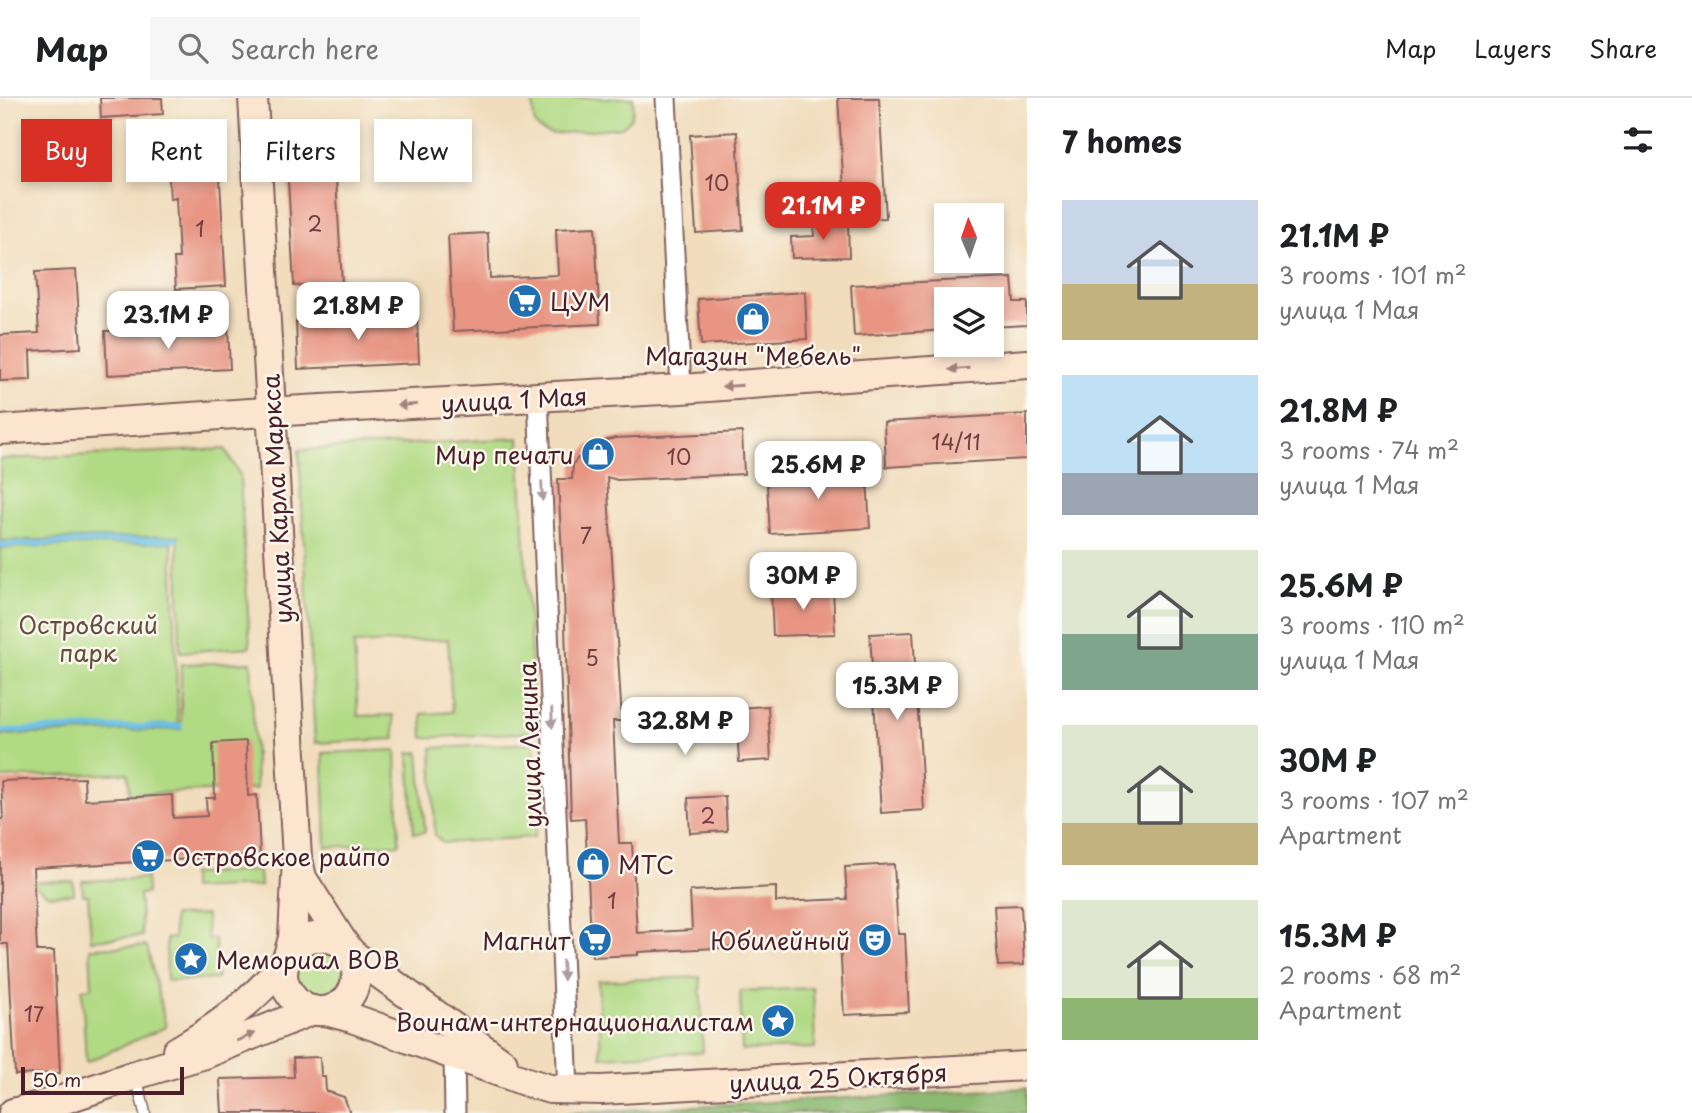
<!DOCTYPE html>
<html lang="en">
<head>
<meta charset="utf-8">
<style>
  body { margin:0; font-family:"Playpen Sans",sans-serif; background:#f6f6f6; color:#202124; height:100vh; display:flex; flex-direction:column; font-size:26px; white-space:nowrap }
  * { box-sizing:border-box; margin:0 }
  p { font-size:23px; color:#757577 }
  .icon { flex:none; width:38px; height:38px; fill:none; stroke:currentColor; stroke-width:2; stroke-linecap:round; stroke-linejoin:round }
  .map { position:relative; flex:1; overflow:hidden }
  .details { display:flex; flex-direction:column; background:#fff; width:665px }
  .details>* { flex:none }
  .hud { position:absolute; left:21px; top:21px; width:665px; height:63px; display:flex; gap:14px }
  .needle { width:46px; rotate:358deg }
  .tools { position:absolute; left:934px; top:105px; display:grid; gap:14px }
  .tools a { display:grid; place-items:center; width:70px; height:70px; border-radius:0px; background:#fff; box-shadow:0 4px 10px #0003; font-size:35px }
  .scale { position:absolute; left:21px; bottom:18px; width:163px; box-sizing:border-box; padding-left:7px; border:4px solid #4a1f2b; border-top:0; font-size:19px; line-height:24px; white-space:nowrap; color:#4a1f2b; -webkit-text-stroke:5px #fbf7ec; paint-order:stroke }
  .price { position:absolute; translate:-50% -60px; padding:0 16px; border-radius:14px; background:#fff; color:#222; font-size:23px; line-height:46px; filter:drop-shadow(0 2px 4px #0008) }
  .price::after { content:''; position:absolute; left:50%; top:42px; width:21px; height:16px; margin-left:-10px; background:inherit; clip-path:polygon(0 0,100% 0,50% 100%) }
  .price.current { background:#d93025; color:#fff }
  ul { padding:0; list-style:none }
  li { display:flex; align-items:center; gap:21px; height:175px; padding:0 35px }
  li span { display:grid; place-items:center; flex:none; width:196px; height:140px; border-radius:0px; color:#555 }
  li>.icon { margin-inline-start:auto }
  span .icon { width:84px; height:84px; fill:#fffc; stroke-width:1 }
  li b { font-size:30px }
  h2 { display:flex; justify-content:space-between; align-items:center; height:84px; padding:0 35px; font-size:30px }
  .tag { padding:0 24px; border-radius:0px; background:#fff; box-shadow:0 4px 10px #0003; font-size:24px; line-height:63px }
  .tag.current { background:#d93025; color:#fff }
  header { display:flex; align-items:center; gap:42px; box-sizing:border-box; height:98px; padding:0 35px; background:#fff; border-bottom:2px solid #e0e0e0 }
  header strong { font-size:33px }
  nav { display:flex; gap:38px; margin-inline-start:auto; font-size:24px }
  .search { width:490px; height:63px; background:#f6f6f6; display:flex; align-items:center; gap:18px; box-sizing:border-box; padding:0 24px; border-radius:0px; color:#757577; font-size:26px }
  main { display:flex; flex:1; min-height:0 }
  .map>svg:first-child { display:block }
  .green { fill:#b1da84; stroke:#7e7c58; stroke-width:2 }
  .forest { fill:#8cba72; stroke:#6b6c4e; stroke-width:2 }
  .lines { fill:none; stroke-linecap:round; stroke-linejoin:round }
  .stream { stroke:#6ac1e7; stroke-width:6 }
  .building { fill:#e89583 }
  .lane-casing { stroke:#84625e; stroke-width:13 }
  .street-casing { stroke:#84625e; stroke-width:23 }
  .secondary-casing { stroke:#84625e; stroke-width:32 }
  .lane { stroke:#fff; stroke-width:10 }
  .street { stroke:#fff; stroke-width:19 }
  .secondary { stroke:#fce5cf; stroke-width:28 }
  .oneway { fill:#a3827d }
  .oneway2 { fill:#ae9aa0 }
  .labels { text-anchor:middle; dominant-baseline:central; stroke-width:5; stroke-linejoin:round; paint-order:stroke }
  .number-label { font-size:21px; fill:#723c41 }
  .poi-label { font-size:24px; fill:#4a1f2b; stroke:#fbf7ec; text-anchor:start }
  .street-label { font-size:24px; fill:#4a1f2b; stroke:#fbf7ec }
  .park-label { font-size:24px; fill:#644e41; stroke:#fbf7ec }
</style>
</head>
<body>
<header>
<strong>Map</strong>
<div class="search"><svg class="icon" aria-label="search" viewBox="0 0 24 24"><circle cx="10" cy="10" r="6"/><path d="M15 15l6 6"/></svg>Search here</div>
<nav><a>Map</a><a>Layers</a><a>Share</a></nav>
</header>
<main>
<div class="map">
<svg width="1027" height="1015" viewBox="0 0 1027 1015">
  <rect width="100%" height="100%" fill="#fbf7ec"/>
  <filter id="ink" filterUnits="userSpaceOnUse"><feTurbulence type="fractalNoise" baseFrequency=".0143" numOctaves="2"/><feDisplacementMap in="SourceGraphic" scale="14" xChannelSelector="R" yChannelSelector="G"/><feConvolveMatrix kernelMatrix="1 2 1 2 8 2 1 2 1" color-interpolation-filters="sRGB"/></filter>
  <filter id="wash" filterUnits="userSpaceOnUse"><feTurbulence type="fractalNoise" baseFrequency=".00686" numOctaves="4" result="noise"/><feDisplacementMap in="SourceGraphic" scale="28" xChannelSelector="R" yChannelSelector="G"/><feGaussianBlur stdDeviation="1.57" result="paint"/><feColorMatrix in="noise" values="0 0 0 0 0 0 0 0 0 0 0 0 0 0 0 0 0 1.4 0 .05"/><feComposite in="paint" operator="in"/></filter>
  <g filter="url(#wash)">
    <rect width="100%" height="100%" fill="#f1ddbd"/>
    <g class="green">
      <path d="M533 0H633C634 12 633 23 621 29L553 36C529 33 534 18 533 0Z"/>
      <polygon points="519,340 535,634 423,640 422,616 452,614 448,541 354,546 358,618 393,617 395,641 315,645 299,352"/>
      <polygon points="225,351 240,377 250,549 180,554 178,438 0,443 0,361"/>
      <polygon points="172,444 178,626 0,632 0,450"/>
      <polygon points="251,564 256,691 130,696 128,675 0,680 0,637 181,631 181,566"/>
      <polygon points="534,645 539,722 534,739 443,745 435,737 432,650"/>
      <polygon points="396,652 399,746 326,749 323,655"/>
      <polygon points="419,654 425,734 414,735 409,655"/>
      <polygon points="259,773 260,788 191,791 191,776"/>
      <polygon points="146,780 147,795 139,796 142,838 91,842 88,797 83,797 82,783"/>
      <polygon points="73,783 74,796 49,797 28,784"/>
      <polygon points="206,817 207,841 215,841 217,881 167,883 166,841 174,840 173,818"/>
      <polygon points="147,848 166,929 86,964 82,891 92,890 90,850"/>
      <circle cx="320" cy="876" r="24"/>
      <polygon points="700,879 703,954 601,959 598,883"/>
      <polygon points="813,890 815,950 742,952 740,893"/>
    </g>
    <polygon class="forest" points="1027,990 1027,1015 567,1015"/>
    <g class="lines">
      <g class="stream">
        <polyline points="0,447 176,441"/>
        <polyline points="0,633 180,628"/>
      </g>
    </g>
    <g id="blocks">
      <g class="building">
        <polygon points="100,0 162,0 163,16 101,20"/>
        <polygon points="838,0 879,0 886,120 846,122"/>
        <polygon points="737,34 743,132 696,135 690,37"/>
        <polygon points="335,63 342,185 294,188 287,65"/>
        <polygon points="219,65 226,188 176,191 174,160 179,160 176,100 170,101 168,67"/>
        <polygon points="848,124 849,159 792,160 791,139 814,138 813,125"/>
        <polygon points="595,129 600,226 453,233 448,137 488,135 490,180 558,177 556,131"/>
        <polygon points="76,172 81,250 30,253 31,282 0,283 0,237 39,235 35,174"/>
        <polygon points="1012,180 1014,204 1027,204 1027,227 992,229 992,201 947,201 947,232 854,238 851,187"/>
        <polygon points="805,194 807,241 701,247 698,201"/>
        <polygon points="417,218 419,265 298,271 296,224"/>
        <polygon points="228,227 230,271 107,277 105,233 134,232 134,236 197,233 197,228"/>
        <polygon points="1027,316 1027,361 886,369 884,324"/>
        <polygon points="742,334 744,376 617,382 607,379 622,623 613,623 619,745 632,745 637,835 692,832 690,793 776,789 776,804 847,801 845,769 894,766 898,836 905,836 909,914 844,917 840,844 638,854 638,857 592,859 585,720 571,721 564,495 558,381 572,381 573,366 589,347 615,340"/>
        <polygon points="866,365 870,430 770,436 766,372 800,370 801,382 839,380 838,367"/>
        <polygon points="833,491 835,536 773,538 771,493"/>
        <polygon points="913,534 924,712 881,715 870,536"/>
        <polygon points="768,608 771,662 739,664 736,610"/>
        <polygon points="246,643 248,698 257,697 260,757 33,770 37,853 54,853 60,975 15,977 8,846 0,846 0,721 3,721 1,683 84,680 85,702 172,697 173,720 207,718 206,700 215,700 213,645"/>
        <polygon points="725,698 727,733 690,735 688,700"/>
        <polygon points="1021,807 1024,867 998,868 994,808"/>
        <polygon points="320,959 321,978 325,978 326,993 344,999 350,1015 222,1015 220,981 294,979 293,960"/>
      </g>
    </g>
  </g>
  <g filter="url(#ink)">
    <use href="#blocks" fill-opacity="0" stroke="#84625e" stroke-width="2"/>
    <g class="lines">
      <g class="lane-casing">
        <polyline id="lane" points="136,978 145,1015"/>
      </g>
      <g class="street-casing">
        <g id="street">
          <polyline points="666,0 681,291"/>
          <polyline points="538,300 568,992"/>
          <polyline points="454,957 455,1015"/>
        </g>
      </g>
      <g class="secondary-casing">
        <g id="secondary">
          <polyline points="253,0 297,760 293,840 289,854"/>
          <polyline points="0,332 250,315 681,291 1027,266"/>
          <polyline points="299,766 302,780 344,846 352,856 503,965"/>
          <path d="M344 846C322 834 297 836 286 862 282 872 282 884 288 893 312 935 373 906 352 856"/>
          <polyline points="326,913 352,920 530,985 550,991 601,992 1027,968"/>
          <path d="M177 953C217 930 255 902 284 865"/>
          <polyline points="13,1015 65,1001 135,977 205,956 313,912"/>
        </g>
      </g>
      <use href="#lane" class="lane"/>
      <use href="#street" class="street"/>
      <use href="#secondary" class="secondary"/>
    </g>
    <defs><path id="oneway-solid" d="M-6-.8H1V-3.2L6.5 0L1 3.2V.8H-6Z" transform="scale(1.75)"/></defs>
    <g class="oneway">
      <use href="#oneway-solid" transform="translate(959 271) rotate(176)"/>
      <use href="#oneway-solid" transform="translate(732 288) rotate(176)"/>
      <use href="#oneway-solid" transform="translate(407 307) rotate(177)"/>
      <use href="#oneway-solid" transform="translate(246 939) rotate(-22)"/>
    </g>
    <g class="oneway2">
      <use href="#oneway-solid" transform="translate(542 393) rotate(88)"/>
      <use href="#oneway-solid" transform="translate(552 620) rotate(88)"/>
      <use href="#oneway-solid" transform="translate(563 872) rotate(88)"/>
    </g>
  </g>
  <defs>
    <g id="supermarket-disc" transform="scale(1.75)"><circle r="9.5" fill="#1f6fb2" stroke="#fbf7ec"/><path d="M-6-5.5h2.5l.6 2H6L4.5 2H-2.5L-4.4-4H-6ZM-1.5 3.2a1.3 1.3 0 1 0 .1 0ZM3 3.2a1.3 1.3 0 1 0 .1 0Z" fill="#fff"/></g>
    <g id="shop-disc" transform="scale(1.75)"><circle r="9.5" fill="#1f6fb2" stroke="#fbf7ec"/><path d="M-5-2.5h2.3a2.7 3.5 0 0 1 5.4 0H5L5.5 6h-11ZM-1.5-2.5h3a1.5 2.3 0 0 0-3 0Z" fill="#fff"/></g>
    <g id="theatre-disc" transform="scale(1.75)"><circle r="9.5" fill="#1f6fb2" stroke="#fbf7ec"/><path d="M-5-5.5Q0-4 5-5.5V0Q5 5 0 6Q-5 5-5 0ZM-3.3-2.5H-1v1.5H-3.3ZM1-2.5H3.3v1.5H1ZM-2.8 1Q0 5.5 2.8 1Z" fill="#fff"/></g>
    <g id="sight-disc" transform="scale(1.75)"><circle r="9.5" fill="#1f6fb2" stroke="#fbf7ec"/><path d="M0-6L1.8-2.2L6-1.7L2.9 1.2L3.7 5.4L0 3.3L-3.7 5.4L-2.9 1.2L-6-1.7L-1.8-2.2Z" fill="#fff"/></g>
  </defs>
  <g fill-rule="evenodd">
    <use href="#supermarket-disc" x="525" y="203"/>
    <use href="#shop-disc" x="753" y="221"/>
    <use href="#shop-disc" x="598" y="356"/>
    <use href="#supermarket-disc" x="148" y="758"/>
    <use href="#shop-disc" x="593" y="766"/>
    <use href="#supermarket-disc" x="595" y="842"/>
    <use href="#theatre-disc" x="875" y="842"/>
    <use href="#sight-disc" x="191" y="861"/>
    <use href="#sight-disc" x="778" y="923"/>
  </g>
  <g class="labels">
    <g class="number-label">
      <text x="717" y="84">10</text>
      <text x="315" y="125">2</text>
      <text x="200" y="130">1</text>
      <text x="956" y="343">14/11</text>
      <text x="679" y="358">10</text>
      <text x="586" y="437">7</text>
      <text x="592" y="559">5</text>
      <text x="708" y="717">2</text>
      <text x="612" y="802">1</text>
      <text x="34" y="915">17</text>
    </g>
    <g class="poi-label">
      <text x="550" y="203">ЦУМ</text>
      <text x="753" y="257" text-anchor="middle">Магазин "Мебель"</text>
      <text x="574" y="356" text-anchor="end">Мир печати</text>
      <text x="172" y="758">Островское райпо</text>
      <text x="618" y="766">МТС</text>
      <text x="570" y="842" text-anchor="end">Магнит</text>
      <text x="850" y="842" text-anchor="end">Юбилейный</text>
      <text x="216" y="861">Мемориал ВОВ</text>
      <text x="754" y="923" text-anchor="end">Воинам-интернационалистам</text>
    </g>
    <g class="street-label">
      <text transform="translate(514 301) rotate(-3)">улица 1 Мая</text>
      <text transform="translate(276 401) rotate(-93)">улица Карла Маркса</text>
      <text transform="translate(529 647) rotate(-92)">улица Ленина</text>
      <text transform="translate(838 979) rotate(-3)">улица 25 Октября</text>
    </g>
    <g class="park-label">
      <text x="88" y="526">Островский<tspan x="88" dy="28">парк</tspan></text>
    </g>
  </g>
</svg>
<div class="tools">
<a><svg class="needle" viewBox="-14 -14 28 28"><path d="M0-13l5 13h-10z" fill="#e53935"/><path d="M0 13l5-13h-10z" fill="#757577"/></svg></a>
<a><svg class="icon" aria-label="layers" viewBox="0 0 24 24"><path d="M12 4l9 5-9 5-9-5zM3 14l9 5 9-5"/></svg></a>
</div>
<div class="scale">50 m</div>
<b class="price current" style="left:823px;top:144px">21.1M ₽</b>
<b class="price" style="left:358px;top:244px">21.8M ₽</b>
<b class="price" style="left:168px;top:253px">23.1M ₽</b>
<b class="price" style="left:818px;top:403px">25.6M ₽</b>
<b class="price" style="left:803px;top:514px">30M ₽</b>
<b class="price" style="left:897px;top:624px">15.3M ₽</b>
<b class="price" style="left:685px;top:659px">32.8M ₽</b>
<div class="hud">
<a class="tag current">Buy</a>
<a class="tag">Rent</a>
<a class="tag">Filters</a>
<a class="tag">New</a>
</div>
</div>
<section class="details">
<h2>7 homes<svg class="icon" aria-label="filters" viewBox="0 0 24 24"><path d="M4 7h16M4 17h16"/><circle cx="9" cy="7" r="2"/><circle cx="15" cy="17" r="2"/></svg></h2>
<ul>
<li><span style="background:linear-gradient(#c9d6e8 60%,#c2b280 0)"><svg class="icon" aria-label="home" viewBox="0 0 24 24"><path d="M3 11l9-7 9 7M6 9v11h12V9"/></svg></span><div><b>21.1M ₽</b><p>3 rooms · 101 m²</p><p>улица 1 Мая</p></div></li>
<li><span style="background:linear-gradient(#bfe0f5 70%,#9aa5b1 0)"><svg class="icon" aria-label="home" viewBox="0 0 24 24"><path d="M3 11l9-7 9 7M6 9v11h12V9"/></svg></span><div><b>21.8M ₽</b><p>3 rooms · 74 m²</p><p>улица 1 Мая</p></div></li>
<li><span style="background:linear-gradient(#dfe7d0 60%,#7fa58c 0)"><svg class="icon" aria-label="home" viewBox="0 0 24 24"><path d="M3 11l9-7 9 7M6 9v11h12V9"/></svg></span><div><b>25.6M ₽</b><p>3 rooms · 110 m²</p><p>улица 1 Мая</p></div></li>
<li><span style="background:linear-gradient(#dfe7d0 70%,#c2b280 0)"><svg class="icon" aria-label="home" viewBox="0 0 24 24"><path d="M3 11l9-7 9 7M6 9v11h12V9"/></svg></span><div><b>30M ₽</b><p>3 rooms · 107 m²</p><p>Apartment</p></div></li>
<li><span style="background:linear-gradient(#dfe7d0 70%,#8fb573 0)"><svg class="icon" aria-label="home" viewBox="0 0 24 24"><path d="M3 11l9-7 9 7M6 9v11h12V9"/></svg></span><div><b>15.3M ₽</b><p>2 rooms · 68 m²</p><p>Apartment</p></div></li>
</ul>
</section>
</main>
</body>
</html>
